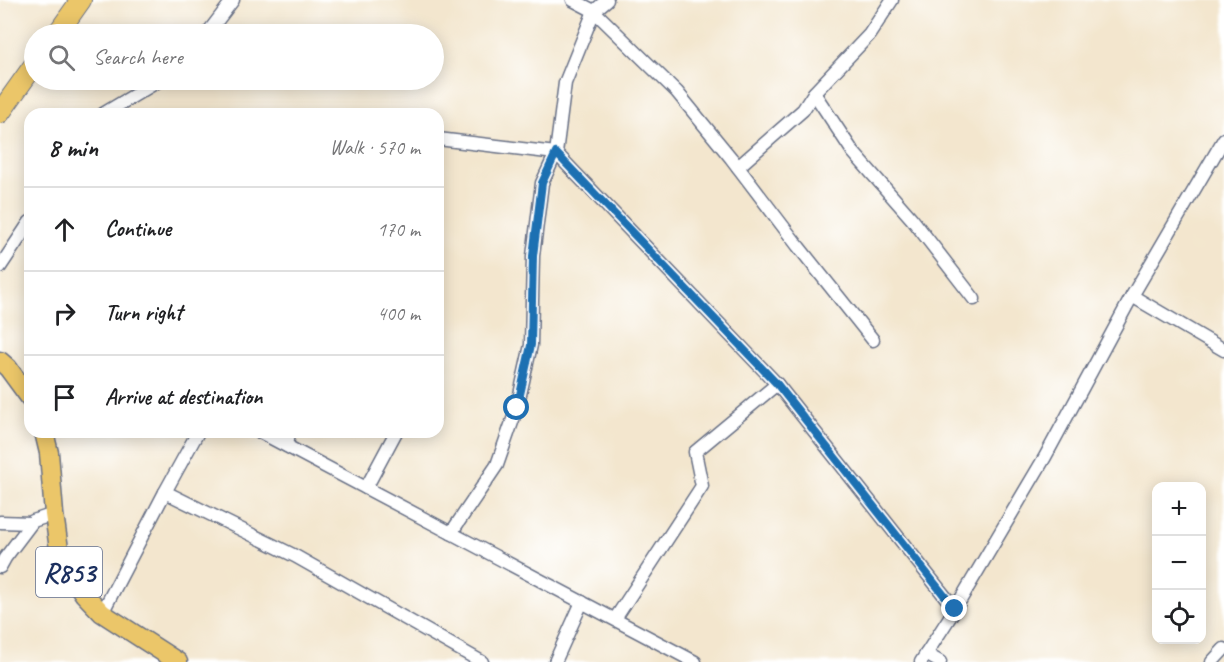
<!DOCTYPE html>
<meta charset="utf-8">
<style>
body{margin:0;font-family:Caveat,sans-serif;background:#f2f2f2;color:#202124}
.controls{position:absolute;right:18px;bottom:18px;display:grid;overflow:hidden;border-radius:12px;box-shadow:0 3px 15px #0003}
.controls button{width:54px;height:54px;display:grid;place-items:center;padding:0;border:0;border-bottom:2px solid #e0e0e0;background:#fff;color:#202124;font:30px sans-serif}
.stop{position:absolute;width:18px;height:18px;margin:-14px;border:4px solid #1f6fb2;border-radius:50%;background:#fff}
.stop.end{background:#1f6fb2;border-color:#fff;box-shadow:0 2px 6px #0008}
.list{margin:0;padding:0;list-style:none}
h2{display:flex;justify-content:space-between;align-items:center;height:78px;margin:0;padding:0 24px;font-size:26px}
h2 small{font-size:20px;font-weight:400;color:#757577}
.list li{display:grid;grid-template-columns:39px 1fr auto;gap:18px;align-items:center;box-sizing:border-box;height:84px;padding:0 24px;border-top:2px solid #e0e0e0}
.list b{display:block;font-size:22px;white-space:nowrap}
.list em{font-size:20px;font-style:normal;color:#757577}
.icon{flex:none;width:33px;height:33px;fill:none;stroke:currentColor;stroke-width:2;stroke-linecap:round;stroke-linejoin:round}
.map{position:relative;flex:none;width:1224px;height:662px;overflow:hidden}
.search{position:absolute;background:#fff;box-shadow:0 3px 15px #0003;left:24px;top:24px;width:420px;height:66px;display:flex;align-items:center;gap:15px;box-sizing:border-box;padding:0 21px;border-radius:33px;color:#757577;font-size:22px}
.panel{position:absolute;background:#fff;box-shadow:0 3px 15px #0003;left:24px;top:108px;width:420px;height:330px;border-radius:18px}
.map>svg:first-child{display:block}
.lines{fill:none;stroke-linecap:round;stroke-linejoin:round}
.minor-casing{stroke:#676f85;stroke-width:15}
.primary-casing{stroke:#676f85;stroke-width:21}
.trunk-casing{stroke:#676f85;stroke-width:22}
.minor{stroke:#fff;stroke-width:12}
.primary{stroke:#ebc669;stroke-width:18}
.trunk{stroke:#ebc669;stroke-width:20}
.route{stroke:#1f6fb2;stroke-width:8}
.labels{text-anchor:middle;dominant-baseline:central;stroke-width:4.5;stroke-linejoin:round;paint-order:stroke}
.shield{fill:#fff;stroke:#5f6d8e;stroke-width:1.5}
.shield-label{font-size:28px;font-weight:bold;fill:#1b2f5e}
</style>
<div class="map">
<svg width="1224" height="662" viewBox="0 0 1224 662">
<rect width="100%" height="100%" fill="#fff"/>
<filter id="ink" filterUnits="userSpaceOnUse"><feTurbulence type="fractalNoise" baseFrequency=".0167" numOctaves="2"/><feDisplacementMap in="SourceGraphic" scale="12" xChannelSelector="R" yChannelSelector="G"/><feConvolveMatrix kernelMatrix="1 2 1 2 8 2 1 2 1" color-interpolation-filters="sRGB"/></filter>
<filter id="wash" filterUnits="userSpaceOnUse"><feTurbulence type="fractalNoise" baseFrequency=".008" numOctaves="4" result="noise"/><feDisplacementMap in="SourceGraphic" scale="24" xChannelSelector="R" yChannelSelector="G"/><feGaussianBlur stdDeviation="1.35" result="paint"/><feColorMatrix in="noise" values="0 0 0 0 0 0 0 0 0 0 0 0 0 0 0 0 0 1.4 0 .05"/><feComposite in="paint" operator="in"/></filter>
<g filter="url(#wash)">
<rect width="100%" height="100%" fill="#f3e6ce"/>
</g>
<g filter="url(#ink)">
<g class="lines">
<defs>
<g id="minor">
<polyline points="573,0 594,11 607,0"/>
<polyline points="207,34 233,0"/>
<polyline points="814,93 853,152 912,219 974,299"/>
<polyline points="103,114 160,80"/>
<polyline points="438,139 556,153 777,384 955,609"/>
<polyline points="738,167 803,110 814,93 869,35 892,0"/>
<polyline points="0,267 30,222"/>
<polyline points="1132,296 1224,350"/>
<polyline points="260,432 695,662"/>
<polyline points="287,446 289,432"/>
<polyline points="366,488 396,432"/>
<polyline points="165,492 295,556 482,662"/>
<polyline points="0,522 31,523"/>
<polyline points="451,533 497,465 517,408 531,345 533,256 542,183 556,153 565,83 594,11 677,92 731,158 798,246 873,340"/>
<polyline points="0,567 5,558 33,521 54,514"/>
<polyline points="102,613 165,492 198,432"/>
<polyline points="615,619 702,486 695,452 777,384"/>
<polyline points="926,654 940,662"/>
<polyline points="555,662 582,602"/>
<polyline points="921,662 955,609 1045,457 1132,296 1224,139"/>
<polyline points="1212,662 1224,649"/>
</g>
<g id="primary">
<polyline points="0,361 8,368 30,398"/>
<polyline points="44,432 49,453 54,514 59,549 67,569 84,594 102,613 178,662"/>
</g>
<g id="trunk">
<polyline points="57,34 81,0"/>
<polyline points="0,113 34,65"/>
</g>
</defs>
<!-- minor casing -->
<use href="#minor" class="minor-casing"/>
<!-- primary casing -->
<use href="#primary" class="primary-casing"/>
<!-- trunk casing -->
<use href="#trunk" class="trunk-casing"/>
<!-- minor -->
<use href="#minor" class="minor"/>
<!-- primary -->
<use href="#primary" class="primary"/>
<!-- trunk -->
<use href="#trunk" class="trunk"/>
</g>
</g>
<g class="lines" filter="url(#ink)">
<!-- route -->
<polyline class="route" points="517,408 531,345 533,256 542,183 556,153 777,384 955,609"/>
</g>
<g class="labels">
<!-- shield labels -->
<rect class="shield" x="36" y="547" width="66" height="50" rx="4.5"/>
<g class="shield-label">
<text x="69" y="572">R853</text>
</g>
</g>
</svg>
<div class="controls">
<button>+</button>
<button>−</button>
<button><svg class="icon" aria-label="locate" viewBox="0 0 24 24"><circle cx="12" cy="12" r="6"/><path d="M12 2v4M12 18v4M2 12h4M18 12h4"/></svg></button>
</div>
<div class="stop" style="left:517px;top:408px"></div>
<div class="stop end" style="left:955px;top:609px"></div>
<div class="search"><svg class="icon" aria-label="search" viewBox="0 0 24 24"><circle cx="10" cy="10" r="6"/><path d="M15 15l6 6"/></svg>Search here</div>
<section class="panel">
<h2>8 min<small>Walk · 570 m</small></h2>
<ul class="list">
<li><svg class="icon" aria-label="ahead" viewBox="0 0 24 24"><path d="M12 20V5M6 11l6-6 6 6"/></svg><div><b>Continue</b></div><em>170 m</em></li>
<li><svg class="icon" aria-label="right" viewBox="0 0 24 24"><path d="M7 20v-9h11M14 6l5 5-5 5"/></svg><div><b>Turn right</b></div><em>400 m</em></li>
<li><svg class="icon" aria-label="arrive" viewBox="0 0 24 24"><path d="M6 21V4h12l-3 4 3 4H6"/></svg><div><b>Arrive at destination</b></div></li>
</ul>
</section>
</div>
